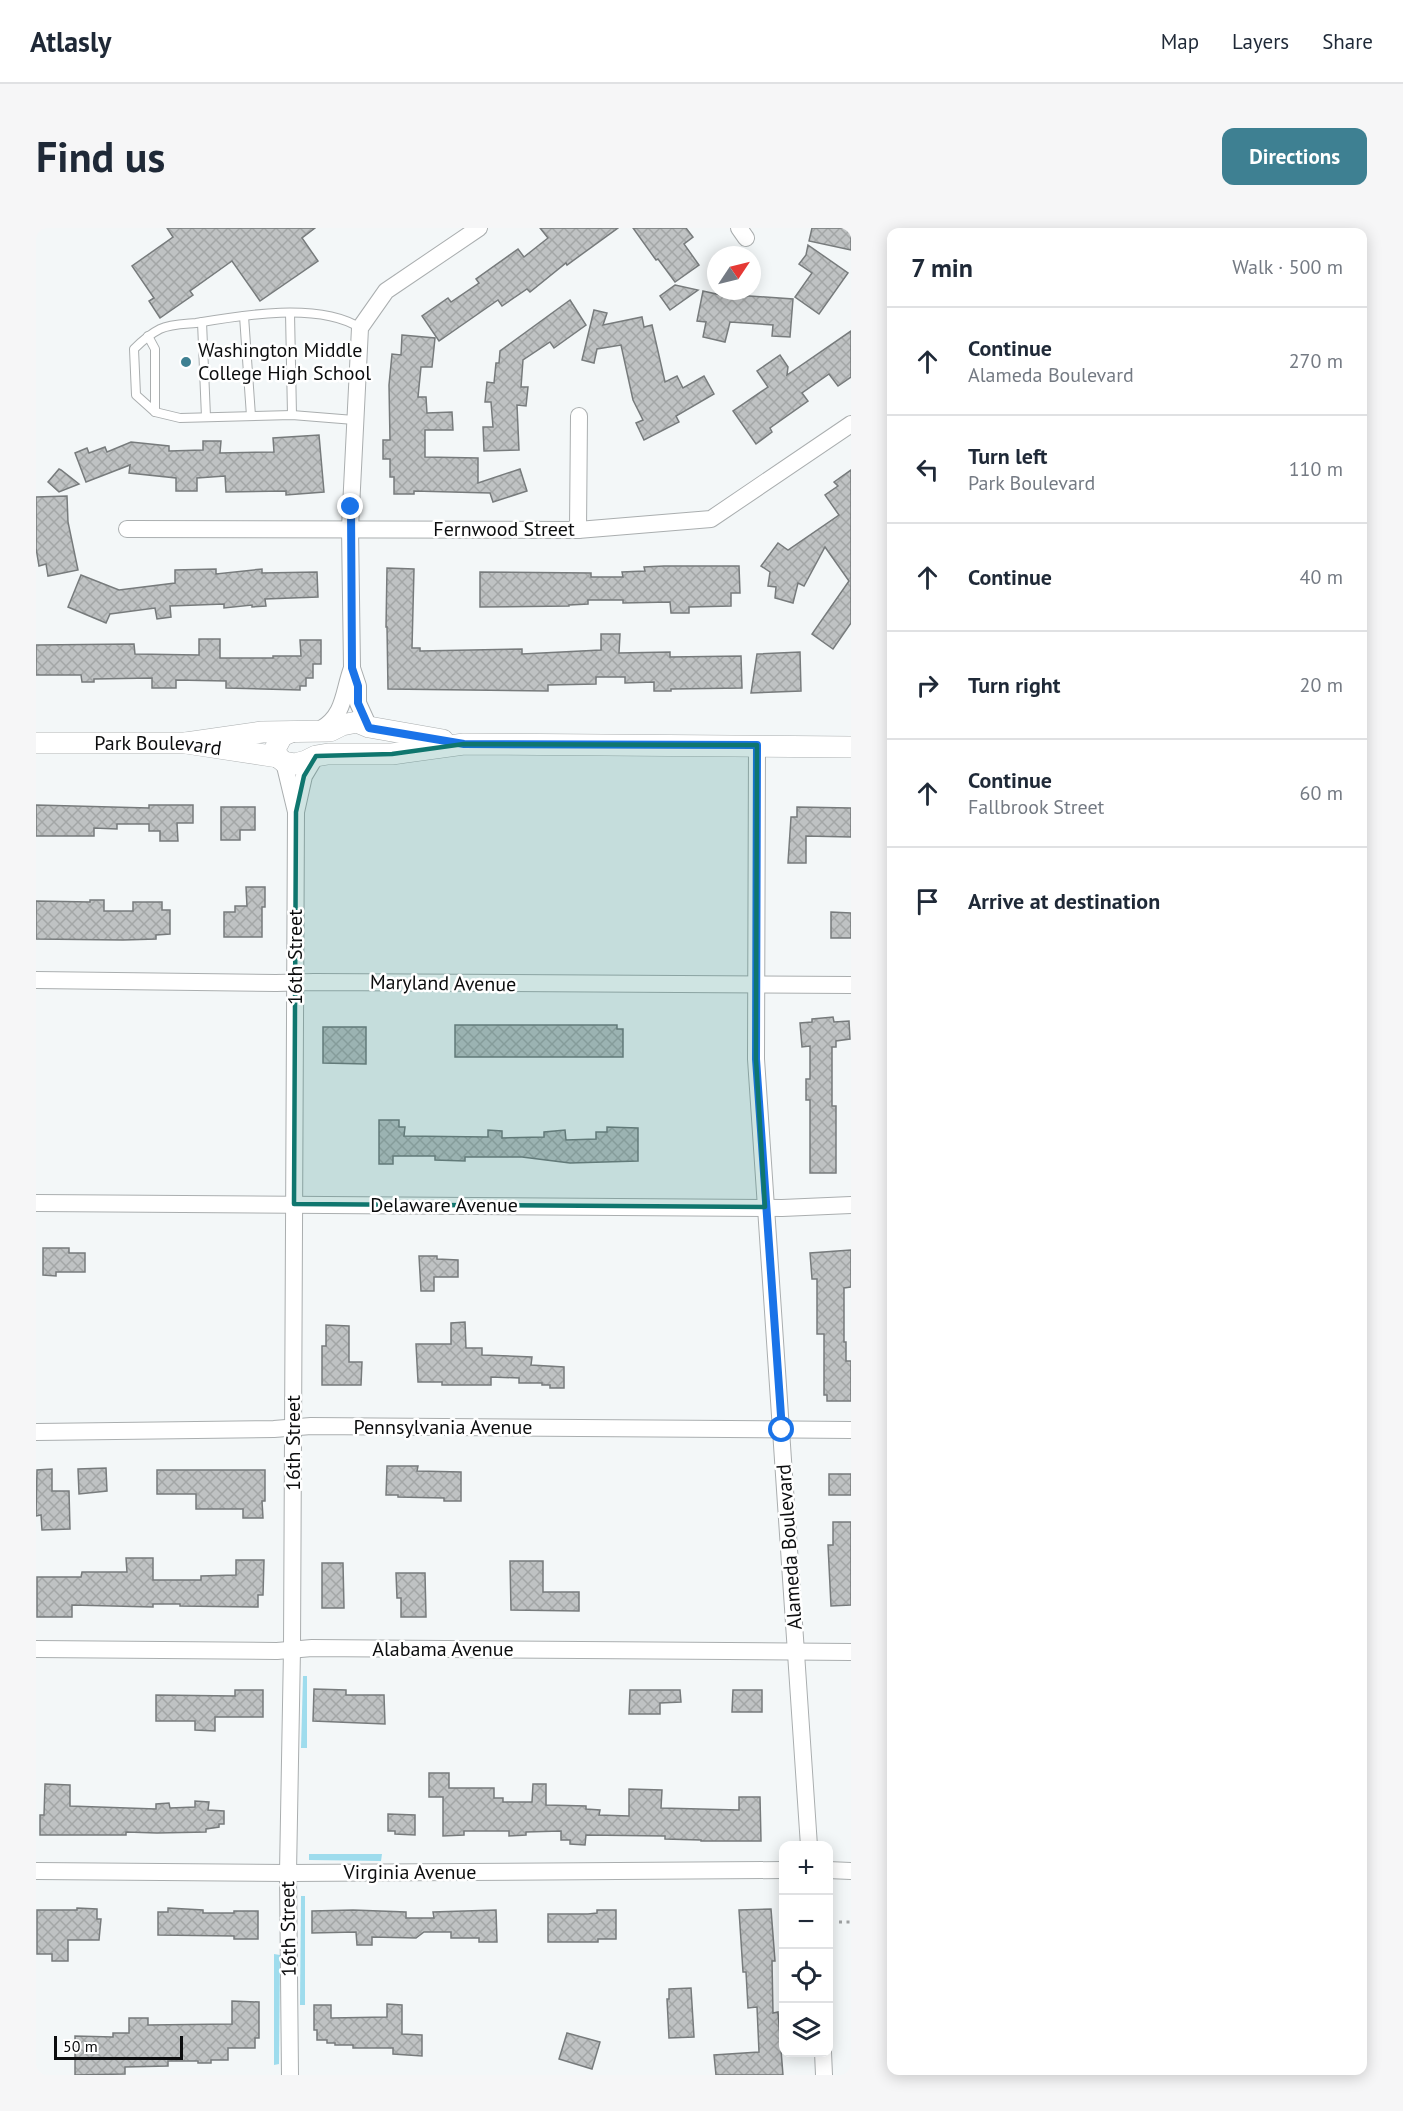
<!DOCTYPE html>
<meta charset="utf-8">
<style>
body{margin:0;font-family:"PT Sans",sans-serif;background:#f6f6f7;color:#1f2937}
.controls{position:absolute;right:18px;bottom:18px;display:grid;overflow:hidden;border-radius:12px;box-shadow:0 3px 15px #0003}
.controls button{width:54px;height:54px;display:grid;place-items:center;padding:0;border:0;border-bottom:2px solid #e0e1e3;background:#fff;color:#1f2937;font:30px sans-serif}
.compass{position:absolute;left:671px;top:18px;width:54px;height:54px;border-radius:50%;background:#fff;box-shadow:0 3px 15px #0003;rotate:55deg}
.scale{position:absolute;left:18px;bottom:15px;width:129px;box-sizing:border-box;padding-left:6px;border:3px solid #0c0d0e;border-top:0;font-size:16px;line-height:21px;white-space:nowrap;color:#0c0d0e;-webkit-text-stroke:4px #fff;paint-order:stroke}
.stop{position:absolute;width:18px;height:18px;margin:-14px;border:4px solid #1a73e8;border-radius:50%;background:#fff}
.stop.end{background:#1a73e8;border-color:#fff;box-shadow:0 2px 6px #0008}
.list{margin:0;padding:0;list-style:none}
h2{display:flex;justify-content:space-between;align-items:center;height:78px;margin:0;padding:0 24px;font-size:26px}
h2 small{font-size:20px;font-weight:400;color:#747a83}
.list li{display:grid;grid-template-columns:39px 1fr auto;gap:18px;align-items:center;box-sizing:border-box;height:108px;padding:0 24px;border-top:2px solid #e0e1e3}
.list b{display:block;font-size:22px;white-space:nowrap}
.list p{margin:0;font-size:20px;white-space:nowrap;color:#747a83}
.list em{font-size:20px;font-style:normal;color:#747a83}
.icon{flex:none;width:33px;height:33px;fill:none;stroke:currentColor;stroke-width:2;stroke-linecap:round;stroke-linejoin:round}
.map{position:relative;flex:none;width:815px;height:1847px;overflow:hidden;border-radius:12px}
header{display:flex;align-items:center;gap:36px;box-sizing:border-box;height:84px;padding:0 30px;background:#fff;border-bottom:2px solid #e0e1e3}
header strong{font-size:28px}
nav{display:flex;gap:33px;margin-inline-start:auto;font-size:21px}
.intro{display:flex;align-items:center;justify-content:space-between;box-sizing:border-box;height:144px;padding:0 36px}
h1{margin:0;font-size:42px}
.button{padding:15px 27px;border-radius:12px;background:#3e8092;color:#fff;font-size:21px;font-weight:700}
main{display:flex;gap:36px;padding:0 36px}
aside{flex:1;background:#fff;border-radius:12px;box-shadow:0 3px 15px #0003}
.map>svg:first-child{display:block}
.grass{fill:#9edced}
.building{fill:url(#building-cross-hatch);stroke:#777b7c;stroke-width:1.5}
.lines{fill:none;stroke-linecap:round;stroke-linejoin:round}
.service-casing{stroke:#aaaeaf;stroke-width:10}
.minor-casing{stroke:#aaaeaf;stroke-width:18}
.tertiary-casing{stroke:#aaaeaf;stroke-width:22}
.path{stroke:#9ea1a2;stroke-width:3;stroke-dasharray:3 4.5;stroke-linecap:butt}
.service{stroke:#fff;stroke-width:8}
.minor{stroke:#fff;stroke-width:16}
.tertiary{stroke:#fff;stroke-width:21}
.route{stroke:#1a73e8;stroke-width:8}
.marked{fill:#0f766e;fill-opacity:0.2;stroke:#0f766e;stroke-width:4.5;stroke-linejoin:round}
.poi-dot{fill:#3e8092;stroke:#fff;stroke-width:2}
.labels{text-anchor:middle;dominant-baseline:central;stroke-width:5;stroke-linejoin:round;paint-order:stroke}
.poi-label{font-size:20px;fill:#0c0d0e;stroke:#fff;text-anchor:start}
.street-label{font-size:20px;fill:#0c0d0e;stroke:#fff}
</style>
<header>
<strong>Atlasly</strong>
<nav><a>Map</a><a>Layers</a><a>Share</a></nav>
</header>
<div class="intro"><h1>Find us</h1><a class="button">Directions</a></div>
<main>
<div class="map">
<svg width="815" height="1847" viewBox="0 0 815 1847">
<defs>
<pattern id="building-cross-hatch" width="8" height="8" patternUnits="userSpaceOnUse" patternTransform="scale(1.5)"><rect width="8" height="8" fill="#bfc2c3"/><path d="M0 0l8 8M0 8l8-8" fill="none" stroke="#a3a6a6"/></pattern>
</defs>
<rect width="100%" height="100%" fill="#f3f7f8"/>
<!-- grass -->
<g class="grass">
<polygon points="267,1448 271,1448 271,1520 265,1520"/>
<polygon points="273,1626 346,1626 345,1633 273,1632"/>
<polygon points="265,1668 269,1668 269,1777 264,1777"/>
<polygon points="238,1726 244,1727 243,1836 238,1837"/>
</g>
<!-- building -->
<g class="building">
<polygon points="131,0 279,0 266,10 282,33 224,73 196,33 154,63 157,67 124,90 113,73 118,70 96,38 137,9"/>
<polygon points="504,0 582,0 531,37 530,35 494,64 491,61 466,78 462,72 403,113 386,88 412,70 415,74 443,55 440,51 482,21 488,29 512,10"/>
<polygon points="597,0 650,0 657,9 648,16 663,37 639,54 622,31 620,32"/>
<polygon points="776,0 815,0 815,22 773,13"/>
<polygon points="772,17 812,45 783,86 759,69 776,45 763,36 770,27"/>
<polygon points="639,57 662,62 634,82 624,68"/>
<polygon points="667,63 685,67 686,63 700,63 699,67 757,71 754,109 736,108 737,97 694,94 689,114 667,109 670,94 661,93"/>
<polygon points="534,72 550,97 518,120 514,114 487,132 485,159 492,159 490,178 481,177 483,222 448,223 447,199 457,199 455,174 449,174 451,154 458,155 460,135 463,135 464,123"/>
<polygon points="558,82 571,85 567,97 606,89 608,99 616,97 629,154 641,148 647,160 668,148 678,166 640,188 643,194 608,212 600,195 607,192 597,172 585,117 561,121 558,135 546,132"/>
<polygon points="815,103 815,149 802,158 793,146 766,165 772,173 734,200 736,204 720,216 697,183 732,159 721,143 744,127 752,139 751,147"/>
<polygon points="366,107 399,110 396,139 385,139 382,169 390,169 391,185 416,184 417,202 389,202 389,229 442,230 442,255 484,241 491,263 457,274 454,265 378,263 378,266 358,266 358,249 354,249 354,231 347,231 347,212 354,212 353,157 356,126 365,127"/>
<polygon points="283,207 288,264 250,267 250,263 190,264 189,248 161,250 161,263 140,263 140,250 93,245 94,237 50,254 39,225 51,220 53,225 69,219 71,224 95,214 133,218 133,223 167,222 167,213 185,213 184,225 238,224 237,210"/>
<polygon points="23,241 25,242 43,256 23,264 12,254"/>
<polygon points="815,242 815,395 797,421 776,406 813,353 789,319 768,358 762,355 757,375 739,370 740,359 732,358 734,344 725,338 742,315 752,322 803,287 789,267 802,258 798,254"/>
<polygon points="31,268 32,294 42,342 12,348 10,336 3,338 0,320 0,269"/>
<polygon points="628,338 703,338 704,365 695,365 695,378 653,379 653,385 635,385 634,374 587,375 587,372 552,372 552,376 533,377 533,378 444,379 444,344 555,345 555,349 587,349 586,344 609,343 608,339"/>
<polygon points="351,340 378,341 376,420 384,420 384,423 486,421 486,426 565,422 565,406 584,406 583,425 634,424 634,429 705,428 706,460 635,461 635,463 618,463 618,454 589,455 589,449 560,449 560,456 512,457 512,463 352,461 351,399 350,399"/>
<polygon points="180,341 180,346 226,341 226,345 281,344 282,369 229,371 230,378 216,379 216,377 188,380 188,376 134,378 135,389 121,391 119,380 74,386 70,395 32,379 45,347 83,362 139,355 139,342"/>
<polygon points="163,411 184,411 184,430 237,430 237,428 265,428 264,412 285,412 285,436 277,436 277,450 270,450 270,458 264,458 264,462 190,460 190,453 140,452 140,460 116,460 116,450 58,451 58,454 46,454 45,447 0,447 0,417 98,416 99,426 163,427"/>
<polygon points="764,424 765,463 715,465 721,426"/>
<polygon points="0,577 113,580 113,577 157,577 157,595 141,595 142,613 124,613 124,603 113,603 113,596 81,596 81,601 58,600 58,608 0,608"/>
<polygon points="185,579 219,579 219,602 204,602 204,612 185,612"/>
<polygon points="761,579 815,580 815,609 770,608 770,635 752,635 755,589 761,589"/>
<polygon points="210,659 229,659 229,679 226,679 226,709 188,709 188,684 199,684 199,678 211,678"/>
<polygon points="54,672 68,672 68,683 97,683 97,674 126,674 126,682 134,682 134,706 120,707 120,711 87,712 0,711 0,673 54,674"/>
<polygon points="795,684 815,685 815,710 795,710"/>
<polygon points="797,789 798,794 813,793 814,811 800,813 800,819 796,819 796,878 800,878 800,945 774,945 774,872 770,872 770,851 774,851 774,818 766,819 764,795 776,794 776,791"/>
<polygon points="419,797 581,797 581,801 587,801 587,829 419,829"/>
<polygon points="287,799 330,799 330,836 287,835"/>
<polygon points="343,892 363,892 363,899 369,899 368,908 452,909 452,902 466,903 466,910 508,909 508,904 529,902 530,912 560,911 560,904 571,904 571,899 602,900 602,933 534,935 486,929 429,929 429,933 399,932 399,928 357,928 357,936 343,936"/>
<polygon points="7,1020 33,1020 33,1025 49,1025 49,1044 20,1044 20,1048 7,1047"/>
<polygon points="815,1022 815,1059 808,1060 808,1114 810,1114 810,1133 815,1133 815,1173 791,1173 791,1167 788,1167 788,1106 781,1106 781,1051 776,1051 774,1025"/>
<polygon points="383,1028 401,1028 401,1031 422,1032 422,1049 398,1049 398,1063 385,1063"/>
<polygon points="429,1094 430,1120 446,1120 446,1127 496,1129 495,1137 528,1139 528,1160 514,1160 514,1157 506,1157 506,1155 483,1155 483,1150 455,1149 455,1157 406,1157 406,1154 382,1154 380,1116 415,1116 415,1095"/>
<polygon points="290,1097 313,1098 313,1134 326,1134 325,1157 286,1157 286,1118 290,1118"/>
<polygon points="351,1238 382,1238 381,1243 425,1244 425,1273 408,1273 408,1270 362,1269 362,1267 350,1267"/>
<polygon points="70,1240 71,1263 43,1266 42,1241"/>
<polygon points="16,1241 16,1263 33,1263 34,1301 6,1302 5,1287 0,1288 1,1242"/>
<polygon points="121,1242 229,1242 229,1273 226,1273 227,1290 207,1290 207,1281 160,1281 160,1266 121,1266"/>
<rect x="793" y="1246" width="22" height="21"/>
<polygon points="797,1294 815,1294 815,1377 795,1378 792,1317 797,1317"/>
<polygon points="90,1330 117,1330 117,1352 165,1352 165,1348 200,1347 200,1332 228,1332 227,1367 222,1367 222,1379 144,1378 144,1376 117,1376 117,1379 36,1377 36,1389 1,1389 1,1349 45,1349 46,1344 91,1344"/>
<polygon points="474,1333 507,1333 507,1364 543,1364 543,1383 475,1382"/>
<polygon points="286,1335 307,1335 308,1380 286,1380"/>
<polygon points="360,1345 389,1345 390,1389 365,1389 365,1370 361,1370"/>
<polygon points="278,1461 310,1462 310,1467 348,1467 349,1496 277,1493"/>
<polygon points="199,1462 227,1462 227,1489 179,1489 179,1503 159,1502 159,1493 120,1493 120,1467 199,1468"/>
<polygon points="594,1462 644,1462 645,1474 624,1475 624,1486 593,1486"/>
<polygon points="697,1462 726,1462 726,1484 696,1484"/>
<polygon points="393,1545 413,1545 413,1560 458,1560 458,1570 467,1570 467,1574 496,1574 497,1556 510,1556 510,1577 550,1578 550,1581 564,1582 563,1587 593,1588 593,1561 626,1562 625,1580 703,1582 703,1569 724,1569 725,1613 665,1613 665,1612 629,1611 629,1608 550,1607 549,1617 534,1616 534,1612 525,1612 525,1603 490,1604 490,1607 473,1608 473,1603 428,1603 428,1607 407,1608 407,1569 393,1569"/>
<polygon points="9,1556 34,1557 34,1578 120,1581 120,1576 133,1575 134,1580 159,1579 159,1573 173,1574 172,1582 188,1583 188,1596 183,1596 183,1599 170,1601 170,1604 121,1605 90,1604 90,1607 4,1607 4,1587 8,1587"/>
<polygon points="352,1586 379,1587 379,1607 359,1606 359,1603 352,1603"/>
<polygon points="41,1680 61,1681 61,1691 65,1691 63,1712 32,1712 32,1733 16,1733 16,1726 1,1726 1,1682 41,1682"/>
<polygon points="132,1680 167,1682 167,1685 198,1685 198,1683 222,1683 222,1711 198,1711 198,1708 122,1707 122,1684 132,1684"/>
<polygon points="735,1681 739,1733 736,1733 737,1785 742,1784 747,1847 680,1847 678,1827 723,1824 721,1779 712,1780 710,1744 707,1744 703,1682"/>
<polygon points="317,1682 370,1684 370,1690 398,1690 397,1684 460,1682 461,1714 443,1714 443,1710 415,1710 415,1704 388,1704 380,1710 336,1709 336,1717 321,1717 320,1704 276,1705 276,1683"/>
<polygon points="561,1682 580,1682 580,1711 562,1711 562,1714 512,1714 512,1686 552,1686 561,1685"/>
<polygon points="655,1760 658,1809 633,1810 631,1771 633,1771 633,1761"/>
<polygon points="196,1773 223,1774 223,1810 219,1810 219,1820 192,1820 192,1832 175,1832 175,1835 162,1835 162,1833 132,1833 132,1838 89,1839 89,1846 39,1847 39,1808 77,1809 77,1805 93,1805 93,1790 112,1790 112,1797 196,1796"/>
<polygon points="351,1776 366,1777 366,1806 386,1807 386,1828 357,1826 357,1820 317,1820 317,1817 299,1817 299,1815 291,1815 291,1812 281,1812 281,1802 278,1802 278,1777 295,1777 295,1790 351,1789"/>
<polygon points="531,1805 564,1814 556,1841 523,1831"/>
</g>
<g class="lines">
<defs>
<g id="service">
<polyline points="254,85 256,187"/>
<polyline points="208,88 215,188"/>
<polyline points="166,94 170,189"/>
<polyline points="112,108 119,121 119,184"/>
<path d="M318 192 256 187 144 190 119 184 100 167 98 121C106 113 114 106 124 101 134 96 149 96 160 95 206 87 284 74 324 100"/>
</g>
<g id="minor">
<polyline points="703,0 710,10"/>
<polyline points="91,301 542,302 675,291 815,196"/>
<polyline points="542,302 543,188"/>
<polyline points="333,499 322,475 322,458 316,440 314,300 324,100 350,63 443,0"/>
<path d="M285 501C309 487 307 464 316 440"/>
<polyline points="721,517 720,831 773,1618"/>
<polyline points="248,534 260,584"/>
<polyline points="0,752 240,755 278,754 815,757"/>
<polyline points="0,975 746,980 815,977"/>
<polyline points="0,1204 238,1201 275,1198 815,1202"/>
<polyline points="0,1421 241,1423 276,1420 815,1424"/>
<polyline points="792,1642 815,1643"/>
<polyline points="0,1643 252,1645 748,1642"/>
<polyline points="787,1824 788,1847"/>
<polyline points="254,1847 252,1645 256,1421 260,584 268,548 280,528"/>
</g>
<g id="tertiary">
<polyline points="255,504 246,508 239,521 242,529 248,534 259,536 270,533 280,528 292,526 356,526 428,516 815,519"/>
<path id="s1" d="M0 515H150L242 529"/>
<polyline points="150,515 226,504 294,503 306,497 321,494 333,499 407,512"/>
</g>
</defs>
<!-- service casing -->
<use href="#service" class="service-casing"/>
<!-- minor casing -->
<use href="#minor" class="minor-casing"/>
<!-- tertiary casing -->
<use href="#tertiary" class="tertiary-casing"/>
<!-- path -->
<polyline class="path" points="803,1694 815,1694"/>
<!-- service -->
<use href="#service" class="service"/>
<!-- minor -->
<use href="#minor" class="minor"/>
<!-- tertiary -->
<use href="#tertiary" class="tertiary"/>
</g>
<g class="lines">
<!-- route -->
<polyline class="route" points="315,279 316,440 322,458 322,475 333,500 428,516 721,517 720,831 746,1202"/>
</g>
<!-- marked area -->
<path class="marked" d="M428 516 721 517 720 831 729 979 258 976 260 584 268 548 280 528 356 526Z"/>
<!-- markers -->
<circle class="poi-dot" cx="150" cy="134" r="6"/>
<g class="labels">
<!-- poi labels -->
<g class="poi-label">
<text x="162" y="122">Washington Middle<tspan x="162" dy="23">College High School</tspan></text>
</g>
<!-- street labels -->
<g class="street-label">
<text x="468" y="301">Fernwood Street</text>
<text stroke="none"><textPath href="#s1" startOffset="122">Park Boulevard</textPath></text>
<text transform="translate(259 729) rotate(-90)">16th Street</text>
<text transform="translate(407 755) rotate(1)">Maryland Avenue</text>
<text x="408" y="977">Delaware Avenue</text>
<text x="407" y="1199">Pennsylvania Avenue</text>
<text transform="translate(257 1215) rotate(-90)">16th Street</text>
<text transform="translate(753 1319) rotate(-94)">Alameda Boulevard</text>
<text x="407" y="1421">Alabama Avenue</text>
<text x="374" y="1644">Virginia Avenue</text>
<text transform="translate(252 1701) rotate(-91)">16th Street</text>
</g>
</g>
</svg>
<div class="controls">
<button>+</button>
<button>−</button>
<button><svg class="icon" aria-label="locate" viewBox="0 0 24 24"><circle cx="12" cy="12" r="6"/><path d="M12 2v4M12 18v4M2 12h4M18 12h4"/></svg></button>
<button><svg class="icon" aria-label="layers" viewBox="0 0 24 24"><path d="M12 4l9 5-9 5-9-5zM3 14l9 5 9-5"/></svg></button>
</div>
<svg class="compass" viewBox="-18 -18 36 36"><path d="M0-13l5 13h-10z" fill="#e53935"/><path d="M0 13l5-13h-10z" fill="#747a83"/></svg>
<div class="scale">50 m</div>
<div class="stop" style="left:746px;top:1202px"></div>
<div class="stop end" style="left:315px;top:279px"></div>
</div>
<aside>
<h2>7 min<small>Walk · 500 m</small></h2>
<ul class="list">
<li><svg class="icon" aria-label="ahead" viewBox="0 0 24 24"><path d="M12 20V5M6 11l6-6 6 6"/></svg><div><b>Continue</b><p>Alameda Boulevard</p></div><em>270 m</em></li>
<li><svg class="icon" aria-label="left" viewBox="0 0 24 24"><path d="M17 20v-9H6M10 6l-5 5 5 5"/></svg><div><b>Turn left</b><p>Park Boulevard</p></div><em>110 m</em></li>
<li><svg class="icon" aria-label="ahead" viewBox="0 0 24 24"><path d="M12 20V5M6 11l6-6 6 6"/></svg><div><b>Continue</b></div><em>40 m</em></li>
<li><svg class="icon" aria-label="right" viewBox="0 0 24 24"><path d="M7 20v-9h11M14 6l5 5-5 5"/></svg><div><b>Turn right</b></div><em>20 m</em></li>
<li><svg class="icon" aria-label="ahead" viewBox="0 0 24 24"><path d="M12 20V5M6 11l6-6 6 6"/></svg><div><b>Continue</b><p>Fallbrook Street</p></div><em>60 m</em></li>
<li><svg class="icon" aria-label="arrive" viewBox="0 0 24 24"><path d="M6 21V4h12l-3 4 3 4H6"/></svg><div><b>Arrive at destination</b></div></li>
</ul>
</aside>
</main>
